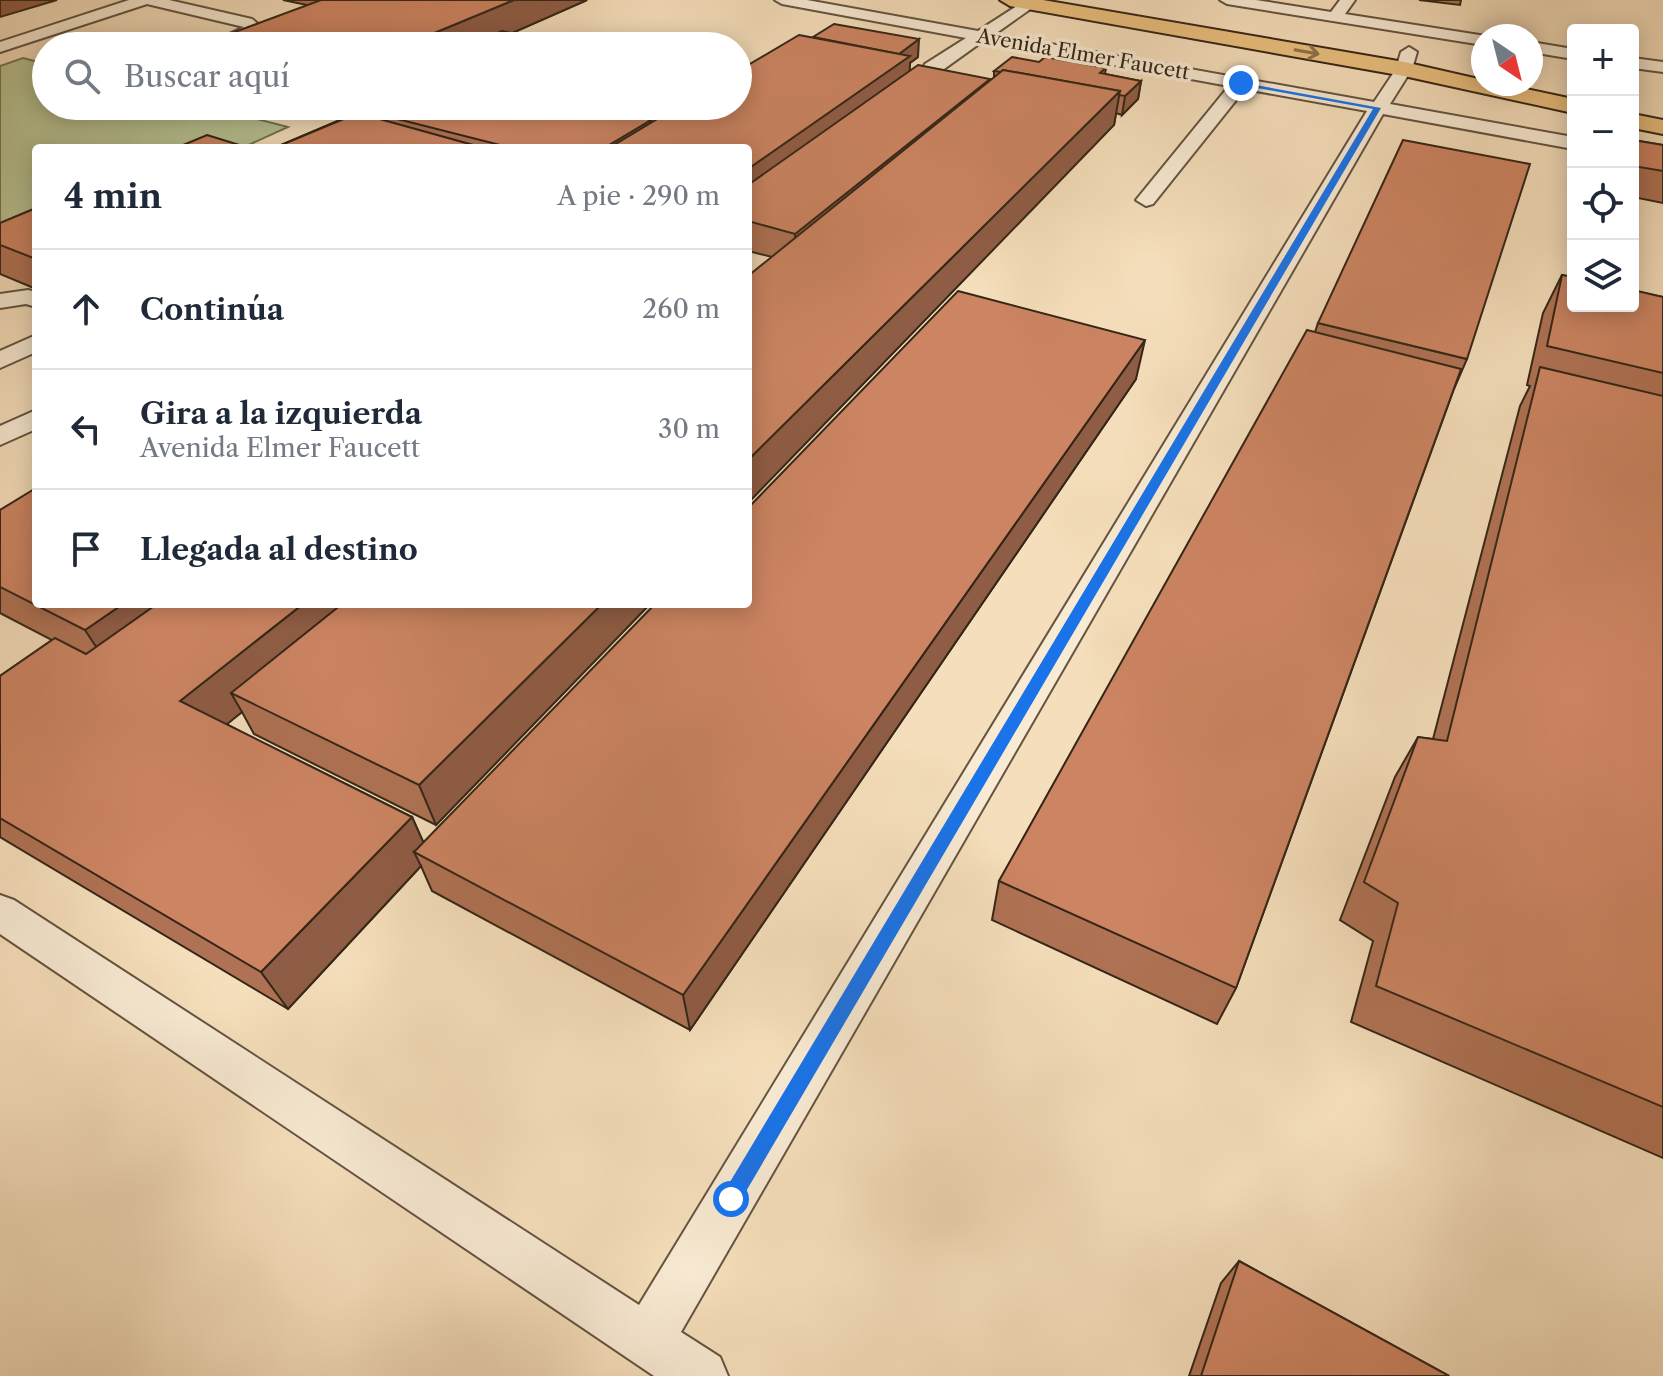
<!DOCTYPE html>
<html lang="es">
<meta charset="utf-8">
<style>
body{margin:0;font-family:"Libre Caslon Text",serif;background:#f6f6f7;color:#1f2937}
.controls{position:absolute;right:24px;top:24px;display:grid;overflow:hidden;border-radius:8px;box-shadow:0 4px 20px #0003}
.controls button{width:72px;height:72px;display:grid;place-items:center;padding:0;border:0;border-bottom:2px solid #e0e1e3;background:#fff;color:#1f2937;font:40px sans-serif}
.compass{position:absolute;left:1471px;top:24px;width:72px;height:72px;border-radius:50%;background:#fff;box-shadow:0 4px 20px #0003;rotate:145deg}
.stop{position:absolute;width:24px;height:24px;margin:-18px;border:6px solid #1a73e8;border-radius:50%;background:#fff}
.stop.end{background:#1a73e8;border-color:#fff;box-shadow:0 2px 8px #0008}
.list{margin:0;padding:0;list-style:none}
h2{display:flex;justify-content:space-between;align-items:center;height:104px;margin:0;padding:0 32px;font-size:34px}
h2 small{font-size:26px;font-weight:400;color:#747a83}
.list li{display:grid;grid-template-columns:52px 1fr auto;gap:24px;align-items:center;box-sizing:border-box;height:120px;padding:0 32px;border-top:2px solid #e0e1e3}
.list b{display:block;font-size:30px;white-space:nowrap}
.list p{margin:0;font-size:26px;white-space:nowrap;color:#747a83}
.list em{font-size:26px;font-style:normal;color:#747a83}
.icon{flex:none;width:44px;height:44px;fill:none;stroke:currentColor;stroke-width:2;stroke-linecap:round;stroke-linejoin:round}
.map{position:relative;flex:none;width:1663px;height:1376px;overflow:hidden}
.search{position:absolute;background:#fff;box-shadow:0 4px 20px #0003;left:32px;top:32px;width:720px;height:88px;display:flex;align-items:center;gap:20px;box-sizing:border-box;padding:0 28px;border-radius:44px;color:#747a83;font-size:30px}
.panel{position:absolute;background:#fff;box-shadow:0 4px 20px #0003;left:32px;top:144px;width:720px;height:464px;border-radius:8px}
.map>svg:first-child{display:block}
.green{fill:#b8c292;stroke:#767454;stroke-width:2}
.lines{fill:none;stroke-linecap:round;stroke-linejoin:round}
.service-casing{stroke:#645440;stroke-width:4}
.trunk-casing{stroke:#342617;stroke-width:4}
.service{fill:#f8ead3;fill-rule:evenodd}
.trunk{fill:#eabf7e;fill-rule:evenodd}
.wall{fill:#af7254;stroke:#342617;stroke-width:2}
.shaded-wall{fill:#8f5c45;stroke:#342617;stroke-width:2}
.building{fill:#cc8462;stroke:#342617;stroke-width:2}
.oneway{stroke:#8f724a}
.route{fill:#1a73e8}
.labels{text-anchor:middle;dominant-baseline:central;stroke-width:7;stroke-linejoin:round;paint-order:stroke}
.far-street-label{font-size:20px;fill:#342617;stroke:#f8ead3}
</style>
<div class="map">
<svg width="1663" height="1376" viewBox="0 0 1663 1376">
<rect width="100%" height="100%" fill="#f5debb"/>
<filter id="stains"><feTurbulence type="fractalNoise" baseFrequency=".0025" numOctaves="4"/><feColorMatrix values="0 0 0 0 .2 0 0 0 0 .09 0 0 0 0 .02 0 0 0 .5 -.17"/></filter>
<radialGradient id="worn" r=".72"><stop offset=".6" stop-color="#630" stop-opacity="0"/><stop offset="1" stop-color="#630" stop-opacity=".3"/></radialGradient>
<!-- green -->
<polygon class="green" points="23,58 46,64 46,106 207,106 288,127 242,148 36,148 36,241 0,232 0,66"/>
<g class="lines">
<defs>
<g id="service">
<polygon points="129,0 169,0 252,19 263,28 226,46 204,46 244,27 147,4 0,52 0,42"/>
<path d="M775 0H807L978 31 1026 0H1043L995 34 1374 102 1396 69 1401 52 1409 47 1417 52 1412 69 1390 104 1573 137V149L1383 114 681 1332 720 1357 728 1376H654L0 934V895L14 900 639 1305 1367 111 1245 89 1153 204 1146 206 1136 200 1229 86 983 41 937 74 940 77 970 84 973 88 970 92C953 95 930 88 920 74L925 64 966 38 782 4Z"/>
<polygon points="1220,0 1256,0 1331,12 1340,0 1355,0 1345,14 1486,36 1483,36 1483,45 1227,4"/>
<polygon points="1531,42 1573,49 1573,59 1531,52"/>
<polygon points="1633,58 1663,62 1663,72 1633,68"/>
<polygon points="28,290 36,292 36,307 26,304 0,308 0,294"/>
<polygon points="36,335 36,352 0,368 0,351"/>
<polygon points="36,410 36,429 0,445 0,426"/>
</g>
<g id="trunk">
<polygon points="1000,0 1043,0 1404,62 1483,80 1483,84 1503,84 1573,99 1573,113 1404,76 1010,6"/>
<polygon points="1633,114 1663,120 1663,134 1633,128"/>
</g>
</defs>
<!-- service casing -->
<use href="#service" class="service-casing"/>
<!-- trunk casing -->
<use href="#trunk" class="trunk-casing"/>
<!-- service -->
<use href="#service" class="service"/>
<!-- trunk -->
<use href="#trunk" class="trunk"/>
</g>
<!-- wall -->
<g class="wall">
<polygon points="283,0 587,0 512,33 307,5"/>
<polygon points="1419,0 1461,0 1460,5"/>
<polygon points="918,57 910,63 909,71 990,81 994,78 994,71 1039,62 1106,68 1105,74 1141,81 1138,99 1122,115 1116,113 1114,125 772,257 748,251 748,148 274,148 342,119 339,110 334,112 309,106 738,106"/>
<polygon points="1633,140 1663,145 1663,203 1633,197"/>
<polygon points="36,208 36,289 0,274 0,223"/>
<polygon points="1562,275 1663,297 1663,1158 1351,1022 1373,941 1340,920 1395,777 1418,737 1433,739 1520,406 1530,386 1527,385 1543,313"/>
<polygon points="1318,323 1467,359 1454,389 1236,988 1217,1024 992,920 999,881 1315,332"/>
<polygon points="1136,379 690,1030 432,891 421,866 288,1009 0,837 0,676 52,640 0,613 0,510 650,604 436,825 254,734 242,712 226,724 412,817 423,842"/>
<polygon points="1239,1261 1449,1376 1189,1376 1221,1283"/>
</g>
<!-- shaded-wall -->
<g class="shaded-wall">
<polygon points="0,0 57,0 0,17"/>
<polygon points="514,0 587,0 483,46 403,46"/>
<polygon points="919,39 918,57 910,63 909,88 748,205 748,169"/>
<polygon points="990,79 796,263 795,234"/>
<polygon points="1141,81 1138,99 1122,115 1125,96"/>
<polygon points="1120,91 1114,125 748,503 748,460"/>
<polygon points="332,106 338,106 339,110 334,112"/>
<polygon points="651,120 654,148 604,148"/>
<polygon points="1145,340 1136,379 690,1030 683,995"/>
<polygon points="123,604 204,604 112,671 85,630"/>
<polygon points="303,604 372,604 231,693 242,712 205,742 180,701"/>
<polygon points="602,604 650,604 436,825 419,785"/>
<polygon points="412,817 430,857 414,852 421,866 288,1009 261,972"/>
</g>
<!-- building -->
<g class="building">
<polygon points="321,0 514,0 403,46 197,46"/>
<polygon points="834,24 919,39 899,54 813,37"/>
<polygon points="502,31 572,46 466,46"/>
<polygon points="799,35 910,56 748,169 748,148 609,148 679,106 738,106 738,71"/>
<polygon points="1012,57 1039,62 1045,57 1106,68 1100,73 1141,81 1125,96 1119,95 1120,91 1003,70 1001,72 994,71"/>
<polygon points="918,65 990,79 795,234 748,221 748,185"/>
<polygon points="1003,70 1120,91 748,460 748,276"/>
<polygon points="346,106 590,106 651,120 604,148 512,148"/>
<polygon points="614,106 679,106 661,116"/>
<polygon points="358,113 484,148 274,148"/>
<polygon points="207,135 249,148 176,148"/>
<polygon points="1403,140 1530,164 1467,359 1318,323"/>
<polygon points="1633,140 1663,145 1663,171 1633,166"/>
<polygon points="36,208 36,259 0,245 0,223"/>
<polygon points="1562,275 1573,277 1573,306 1633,306 1633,290 1663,297 1663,373 1547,346"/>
<polygon points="958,291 1145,340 683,995 414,852 655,604 748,604 748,508"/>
<polygon points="1307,330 1461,369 1236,988 999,881"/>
<polygon points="1540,367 1663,396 1663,1107 1376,986 1398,903 1364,882 1418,737 1447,741"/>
<polygon points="36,488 36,604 123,604 85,630 0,587 0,510"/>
<polygon points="157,604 303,604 180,701 412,817 261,972 0,818 0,676 55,638 86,654"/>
<polygon points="342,604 602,604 419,785 231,693"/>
<polygon points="1239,1261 1449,1376 1201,1376"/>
</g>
<!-- one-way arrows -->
<defs><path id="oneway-shaft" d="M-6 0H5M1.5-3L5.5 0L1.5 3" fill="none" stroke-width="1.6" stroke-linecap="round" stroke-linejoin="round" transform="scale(2)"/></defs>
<use class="oneway" href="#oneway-shaft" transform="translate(1307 52) rotate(10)"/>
<!-- route -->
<polygon class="route" points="1239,82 1381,108 738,1205 731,1208 724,1205 722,1199 724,1192 1373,109 1241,85"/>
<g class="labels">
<!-- far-street labels -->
<g class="far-street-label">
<text transform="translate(1083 54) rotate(10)">Avenida Elmer Faucett</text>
</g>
</g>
<rect width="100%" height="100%" filter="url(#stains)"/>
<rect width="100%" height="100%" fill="url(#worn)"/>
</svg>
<div class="controls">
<button>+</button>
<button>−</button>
<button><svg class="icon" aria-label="locate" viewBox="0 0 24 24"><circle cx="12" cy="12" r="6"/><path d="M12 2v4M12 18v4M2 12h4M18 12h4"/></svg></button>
<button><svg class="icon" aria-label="layers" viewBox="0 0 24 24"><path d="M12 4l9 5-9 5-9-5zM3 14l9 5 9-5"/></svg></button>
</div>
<svg class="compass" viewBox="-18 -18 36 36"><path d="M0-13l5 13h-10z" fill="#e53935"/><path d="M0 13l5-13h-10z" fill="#747a83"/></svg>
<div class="stop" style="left:731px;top:1199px"></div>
<div class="stop end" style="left:1241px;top:83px"></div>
<div class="search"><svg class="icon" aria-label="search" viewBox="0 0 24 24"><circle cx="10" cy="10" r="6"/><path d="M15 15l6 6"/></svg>Buscar aquí</div>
<section class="panel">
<h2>4 min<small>A pie · 290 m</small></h2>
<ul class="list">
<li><svg class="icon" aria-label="ahead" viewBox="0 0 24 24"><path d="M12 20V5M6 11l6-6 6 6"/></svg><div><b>Continúa</b></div><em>260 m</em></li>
<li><svg class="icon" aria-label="left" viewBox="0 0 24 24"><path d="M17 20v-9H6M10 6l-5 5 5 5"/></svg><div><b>Gira a la izquierda</b><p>Avenida Elmer Faucett</p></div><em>30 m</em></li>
<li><svg class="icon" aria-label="arrive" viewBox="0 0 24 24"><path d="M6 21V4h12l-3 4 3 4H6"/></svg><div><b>Llegada al destino</b></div></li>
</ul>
</section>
</div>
